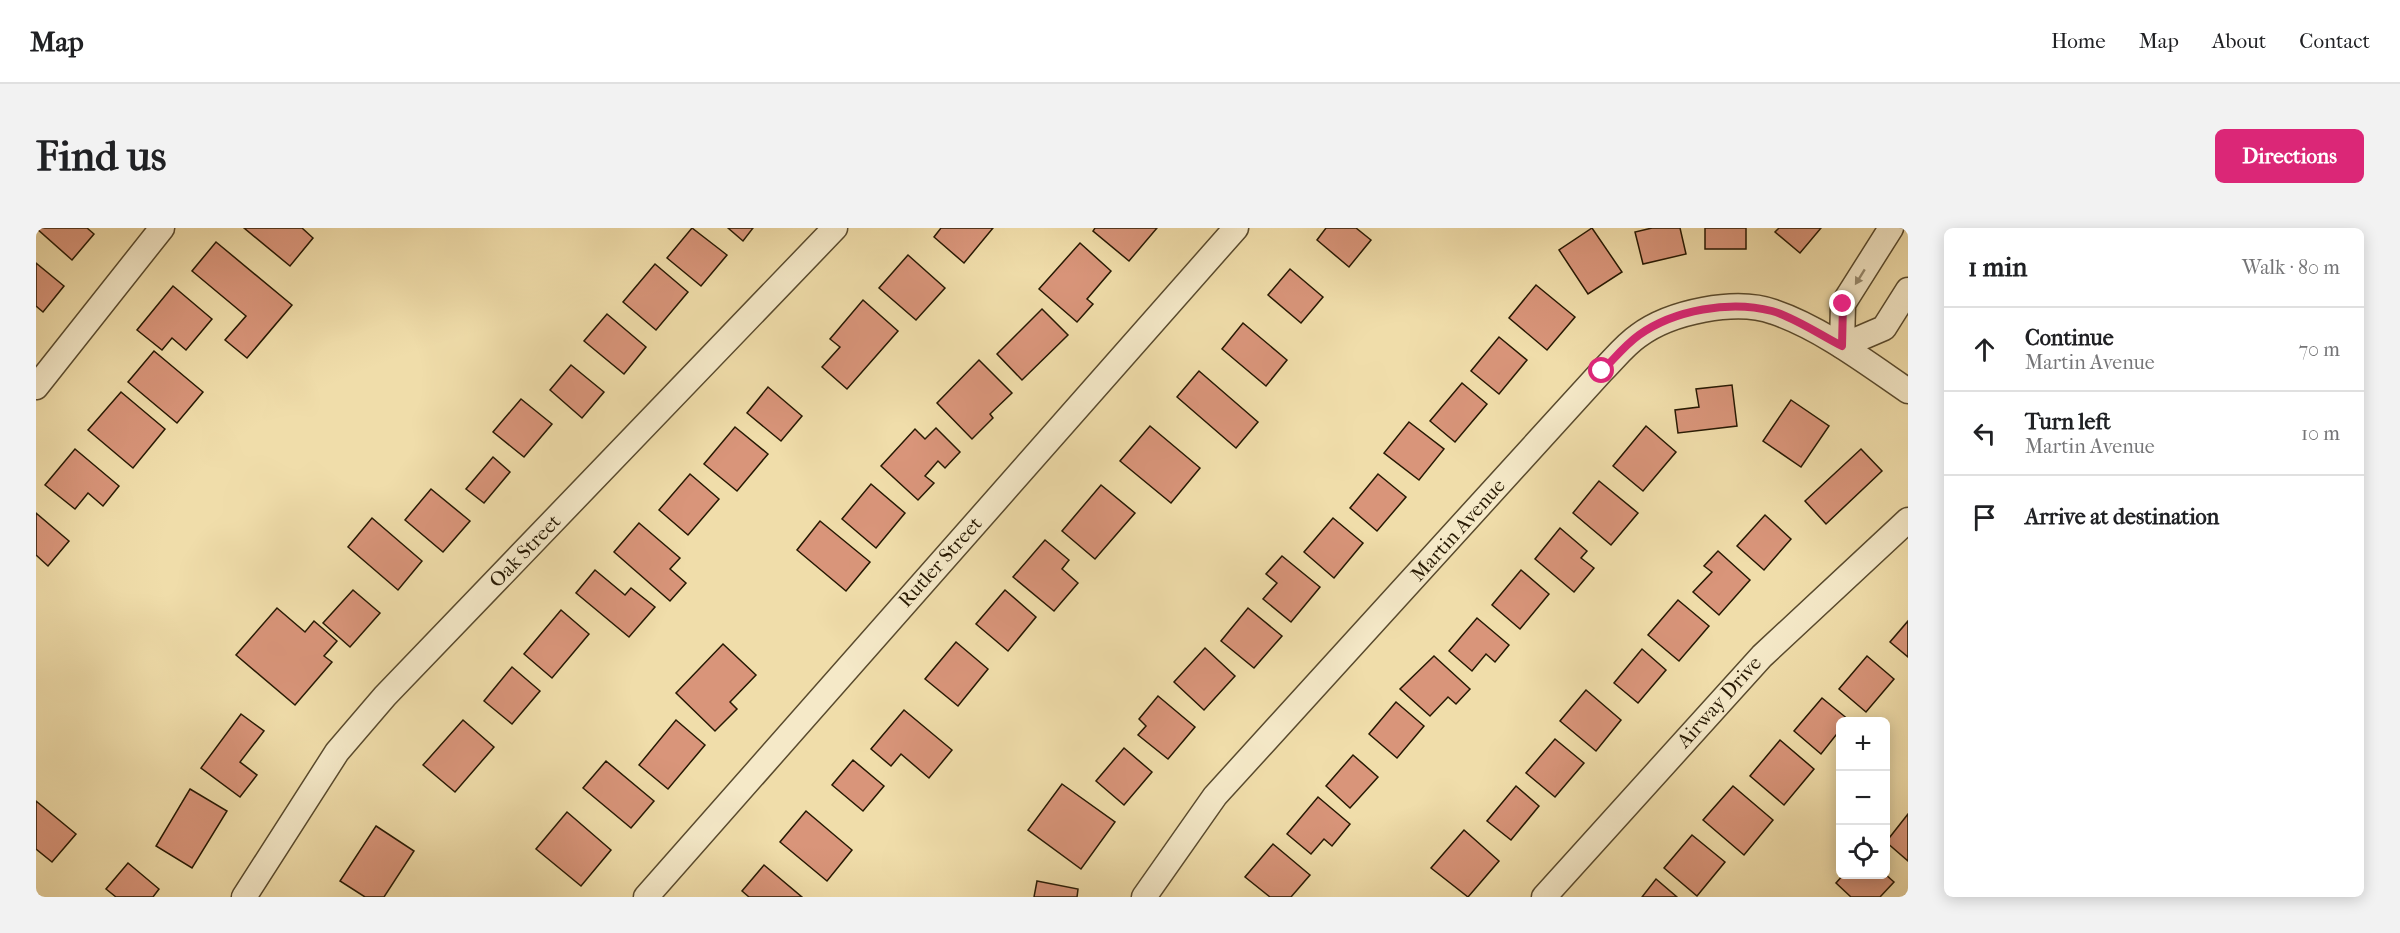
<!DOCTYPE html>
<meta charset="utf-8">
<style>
body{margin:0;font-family:"IM FELL French Canon",serif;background:#f2f2f2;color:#202124}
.controls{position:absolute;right:18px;bottom:18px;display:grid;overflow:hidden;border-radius:9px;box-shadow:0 3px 15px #0003}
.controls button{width:54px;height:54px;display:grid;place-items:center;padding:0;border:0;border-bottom:2px solid #e0e0e0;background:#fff;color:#202124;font:30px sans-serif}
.stop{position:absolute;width:18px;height:18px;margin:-14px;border:4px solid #db2777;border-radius:50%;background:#fff}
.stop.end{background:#db2777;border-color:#fff;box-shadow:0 2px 6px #0008}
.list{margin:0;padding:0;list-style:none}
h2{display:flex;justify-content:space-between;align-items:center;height:78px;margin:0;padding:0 24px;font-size:26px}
h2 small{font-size:20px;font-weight:400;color:#757577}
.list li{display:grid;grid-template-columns:39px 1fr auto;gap:18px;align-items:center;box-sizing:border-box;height:84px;padding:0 24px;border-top:2px solid #e0e0e0}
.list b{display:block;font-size:22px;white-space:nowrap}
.list p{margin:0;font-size:20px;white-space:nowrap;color:#757577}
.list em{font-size:20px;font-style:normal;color:#757577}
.icon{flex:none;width:33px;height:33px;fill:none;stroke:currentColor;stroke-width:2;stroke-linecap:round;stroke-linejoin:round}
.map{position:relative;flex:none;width:1872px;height:669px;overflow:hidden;border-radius:9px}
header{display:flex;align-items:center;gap:36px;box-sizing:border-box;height:84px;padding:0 30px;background:#fff;border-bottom:2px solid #e0e0e0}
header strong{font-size:28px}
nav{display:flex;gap:33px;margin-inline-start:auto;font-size:21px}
.intro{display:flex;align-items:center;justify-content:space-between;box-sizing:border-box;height:144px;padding:0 36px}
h1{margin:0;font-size:42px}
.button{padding:15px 27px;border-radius:9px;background:#db2777;color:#fff;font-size:21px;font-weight:700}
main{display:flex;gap:36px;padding:0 36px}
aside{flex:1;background:#fff;border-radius:9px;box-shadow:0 3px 15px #0003}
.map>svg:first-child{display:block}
.building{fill:#d9957a;stroke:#271903;stroke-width:1.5}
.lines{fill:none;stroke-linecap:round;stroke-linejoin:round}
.minor-casing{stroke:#594a2d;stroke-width:27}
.minor{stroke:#f5e9c8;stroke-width:24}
.oneway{fill:#988b6f}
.route{stroke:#db2777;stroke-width:8}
.labels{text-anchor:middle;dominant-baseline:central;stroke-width:5;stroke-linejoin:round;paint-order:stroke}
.street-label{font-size:20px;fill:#271903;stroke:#f5e9c8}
</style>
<header>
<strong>Map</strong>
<nav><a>Home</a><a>Map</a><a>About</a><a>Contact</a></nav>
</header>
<div class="intro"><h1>Find us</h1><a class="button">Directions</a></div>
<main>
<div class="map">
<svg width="1872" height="669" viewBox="0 0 1872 669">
<rect width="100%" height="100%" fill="#f0ddaa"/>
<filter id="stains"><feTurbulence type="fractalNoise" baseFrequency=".00333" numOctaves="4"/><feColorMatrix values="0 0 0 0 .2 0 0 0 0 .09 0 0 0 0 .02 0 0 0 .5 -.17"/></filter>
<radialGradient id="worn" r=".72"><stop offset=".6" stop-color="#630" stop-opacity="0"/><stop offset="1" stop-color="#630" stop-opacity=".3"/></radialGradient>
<!-- building -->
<g class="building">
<polygon points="0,0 51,0 58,6 36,32"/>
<polygon points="208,0 266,0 277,10 254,38"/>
<polygon points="656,0 691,27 665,58 631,30"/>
<polygon points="692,0 717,0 707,13"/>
<polygon points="905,0 957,0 928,35 898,9"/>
<polygon points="1059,0 1121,0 1093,33 1057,3"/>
<polygon points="1290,0 1320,0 1335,12 1313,39 1281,12"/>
<polygon points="1556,0 1586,44 1552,66 1523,22"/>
<polygon points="1616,0 1644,0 1650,26 1607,36 1599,4"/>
<rect x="1669" y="0" width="41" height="21"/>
<polygon points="1743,0 1785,0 1764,25 1739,4"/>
<polygon points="180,14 256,77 211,130 189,112 210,88 156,43"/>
<polygon points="1044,15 1075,43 1051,71 1057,76 1041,94 1003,61"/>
<polygon points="872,27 909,60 880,92 843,60"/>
<polygon points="0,35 28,58 7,84 0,78"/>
<polygon points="619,36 652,64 620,102 587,74"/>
<polygon points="1254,41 1287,69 1265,95 1232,67"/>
<polygon points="1500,57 1539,89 1511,122 1473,90"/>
<polygon points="137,58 176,91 150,122 136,110 126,122 101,102"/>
<polygon points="827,72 862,103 811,161 786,139 804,119 794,111"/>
<polygon points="1006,81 1032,107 986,152 961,126"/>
<polygon points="571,86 610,119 588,146 548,113"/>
<polygon points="1207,95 1251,132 1230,158 1186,121"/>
<polygon points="1463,109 1491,132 1463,166 1435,143"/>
<polygon points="118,123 167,164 141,195 92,154"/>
<polygon points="943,132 976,165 954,186 957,190 936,211 901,175"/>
<polygon points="535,137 568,164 546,190 514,162"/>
<polygon points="1163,143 1222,194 1200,220 1141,169"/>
<polygon points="1426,155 1451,176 1419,214 1394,193"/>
<polygon points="1696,157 1701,198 1642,205 1639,182 1663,179 1660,161"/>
<polygon points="732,159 766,188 745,213 711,185"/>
<polygon points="85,164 129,201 97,240 52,202"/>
<polygon points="485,171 516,196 488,229 457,204"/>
<polygon points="1755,172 1793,198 1765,239 1727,213"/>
<polygon points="1373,194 1408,221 1383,252 1348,225"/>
<polygon points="1114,198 1164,240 1135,275 1084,233"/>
<polygon points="1610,198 1640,224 1607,263 1577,238"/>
<polygon points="699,199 732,226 701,263 668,236"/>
<polygon points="900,200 924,224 909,240 902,233 889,248 898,255 882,272 845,238 879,201 889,211"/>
<polygon points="39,221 83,258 67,278 52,265 39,281 9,257"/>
<polygon points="1825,221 1846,243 1790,296 1769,273"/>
<polygon points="457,229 474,244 448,275 430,261"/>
<polygon points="654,246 683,271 652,307 623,282"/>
<polygon points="1342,246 1370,269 1341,303 1314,280"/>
<polygon points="1563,253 1602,285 1575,317 1537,285"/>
<polygon points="835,256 869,285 840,320 806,291"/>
<polygon points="1065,257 1099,285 1059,331 1026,303"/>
<polygon points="395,261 434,293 407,324 369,292"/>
<polygon points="0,285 33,313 12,338 0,327"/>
<polygon points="1729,287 1755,311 1728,342 1701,318"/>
<polygon points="336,290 386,333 362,362 312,319"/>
<polygon points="1297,290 1327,315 1298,350 1268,324"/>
<polygon points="784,293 834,334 810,363 761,322"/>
<polygon points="603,295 644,330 634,341 650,355 634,373 578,324"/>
<polygon points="1524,300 1551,323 1545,330 1558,340 1538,364 1499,331"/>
<polygon points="1009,312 1033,332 1026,341 1042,355 1018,383 977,349"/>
<polygon points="1682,323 1714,352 1683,387 1657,364 1676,344 1668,338"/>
<polygon points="1246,328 1284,359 1255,394 1227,371 1241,355 1230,346"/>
<polygon points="559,342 589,367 595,360 619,379 593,409 540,365"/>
<polygon points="1485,342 1513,366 1484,401 1456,377"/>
<polygon points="317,362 344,385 314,419 287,395"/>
<polygon points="969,362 1000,389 972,423 940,396"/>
<polygon points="1642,372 1673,398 1643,433 1612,407"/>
<polygon points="241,380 269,404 278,393 301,413 288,428 296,434 259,477 200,427"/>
<polygon points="1212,380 1246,408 1218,440 1185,413"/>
<polygon points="525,382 553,406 516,450 488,426"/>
<polygon points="1441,390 1473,417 1459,434 1450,426 1436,443 1413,423"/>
<polygon points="1872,393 1872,429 1854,414"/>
<polygon points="920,414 952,441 922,478 889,451"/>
<polygon points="687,416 720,447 694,474 701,481 679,503 640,465"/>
<polygon points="1169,420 1199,448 1168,482 1138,454"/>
<polygon points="1606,421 1630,442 1602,475 1578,455"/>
<polygon points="1398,428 1434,461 1420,476 1412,469 1394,488 1364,461"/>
<polygon points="1831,428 1858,451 1830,484 1803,461"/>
<polygon points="476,439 504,463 476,496 448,473"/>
<polygon points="1550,462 1585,492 1560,523 1524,493"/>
<polygon points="1122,468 1159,499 1132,531 1102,507 1110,498 1103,491"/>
<polygon points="1786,470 1813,492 1804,494 1804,502 1785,526 1758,503"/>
<polygon points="1360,474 1388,498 1361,530 1333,506"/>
<polygon points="868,482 916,522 893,550 865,526 855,538 835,521"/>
<polygon points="205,486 228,503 204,534 221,547 204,569 165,540"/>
<polygon points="427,492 458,519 419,564 387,537"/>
<polygon points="640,492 669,517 632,561 603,537"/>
<polygon points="1519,511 1548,535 1519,569 1490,545"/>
<polygon points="1744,512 1778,541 1748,577 1714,548"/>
<polygon points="1088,520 1116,544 1088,577 1060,553"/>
<polygon points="1317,527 1342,549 1314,580 1290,558"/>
<polygon points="817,532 848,558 827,583 796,557"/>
<polygon points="570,533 618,573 595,600 547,560"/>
<polygon points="1026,556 1079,594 1045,641 992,602"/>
<polygon points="1480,558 1503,578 1475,612 1451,593"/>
<polygon points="1697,558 1737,592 1708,627 1667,592"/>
<polygon points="154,561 191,583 156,640 120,618"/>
<polygon points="1282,569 1314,596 1296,618 1288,611 1275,626 1251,606"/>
<polygon points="0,573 40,606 16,634 0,621"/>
<polygon points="770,583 816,622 791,653 744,614"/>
<polygon points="531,584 575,622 545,658 500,621"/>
<polygon points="1872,586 1872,633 1850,614"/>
<polygon points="340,598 378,623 348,669 329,669 304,653"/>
<polygon points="1428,602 1463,633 1432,669 1395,640"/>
<polygon points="1656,607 1689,634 1661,668 1628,640"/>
<polygon points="1237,616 1274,647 1255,669 1234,669 1209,649"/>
<polygon points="92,635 123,661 117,669 80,669 70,661"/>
<polygon points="728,637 766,669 713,669 706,663"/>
<polygon points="1808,646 1849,646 1858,654 1844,669 1815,669 1800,655"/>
<polygon points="1620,651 1641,669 1606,669"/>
<polygon points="1001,653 1042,661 1041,669 998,669"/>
</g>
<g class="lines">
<defs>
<g id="minor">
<polyline points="1855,0 1807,76 1806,118 1848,100 1872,62"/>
<polyline points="0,159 126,0"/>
<polyline points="208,669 301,524 349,468 799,0"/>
<polyline points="610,669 1200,0"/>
<path d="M1108 669 1179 568 1566 143C1578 131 1589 117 1602 108 1634 84 1700 70 1738 84 1785 100 1831 135 1872 163"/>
<polyline points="1508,669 1726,428 1872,292"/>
</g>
</defs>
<!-- minor casing -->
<use href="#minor" class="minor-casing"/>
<!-- minor -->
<use href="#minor" class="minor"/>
</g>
<!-- one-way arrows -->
<defs><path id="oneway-solid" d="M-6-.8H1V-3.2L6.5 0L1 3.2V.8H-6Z" transform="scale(1.5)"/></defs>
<use class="oneway" href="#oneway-solid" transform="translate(1824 49) rotate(122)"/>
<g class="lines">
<!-- route -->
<path class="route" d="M1566 143C1578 131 1589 117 1603 107 1638 82 1694 72 1736 83 1758 89 1786 108 1806 118L1807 76"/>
</g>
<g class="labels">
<!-- street labels -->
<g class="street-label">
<text transform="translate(1422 302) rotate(-48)">Martin Avenue</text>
<text transform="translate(489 323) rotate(-46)">Oak Street</text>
<text transform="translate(904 334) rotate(-48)">Rutler Street</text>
<text transform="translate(1683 474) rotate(-48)">Airway Drive</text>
</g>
</g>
<rect width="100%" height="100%" filter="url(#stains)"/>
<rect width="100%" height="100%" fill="url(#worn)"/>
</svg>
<div class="controls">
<button>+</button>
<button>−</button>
<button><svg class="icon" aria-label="locate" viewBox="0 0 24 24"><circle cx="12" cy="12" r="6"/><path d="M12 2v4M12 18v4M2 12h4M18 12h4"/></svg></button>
</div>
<div class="stop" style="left:1566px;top:143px"></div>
<div class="stop end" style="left:1807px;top:76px"></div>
</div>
<aside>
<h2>1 min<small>Walk · 80 m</small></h2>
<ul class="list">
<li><svg class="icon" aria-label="ahead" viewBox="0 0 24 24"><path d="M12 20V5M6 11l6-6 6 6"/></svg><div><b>Continue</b><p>Martin Avenue</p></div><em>70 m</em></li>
<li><svg class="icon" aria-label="left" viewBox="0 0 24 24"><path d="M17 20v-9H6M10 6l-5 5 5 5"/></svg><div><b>Turn left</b><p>Martin Avenue</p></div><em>10 m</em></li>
<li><svg class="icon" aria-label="arrive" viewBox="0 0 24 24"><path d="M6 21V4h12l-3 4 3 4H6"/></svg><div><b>Arrive at destination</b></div></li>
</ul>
</aside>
</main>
